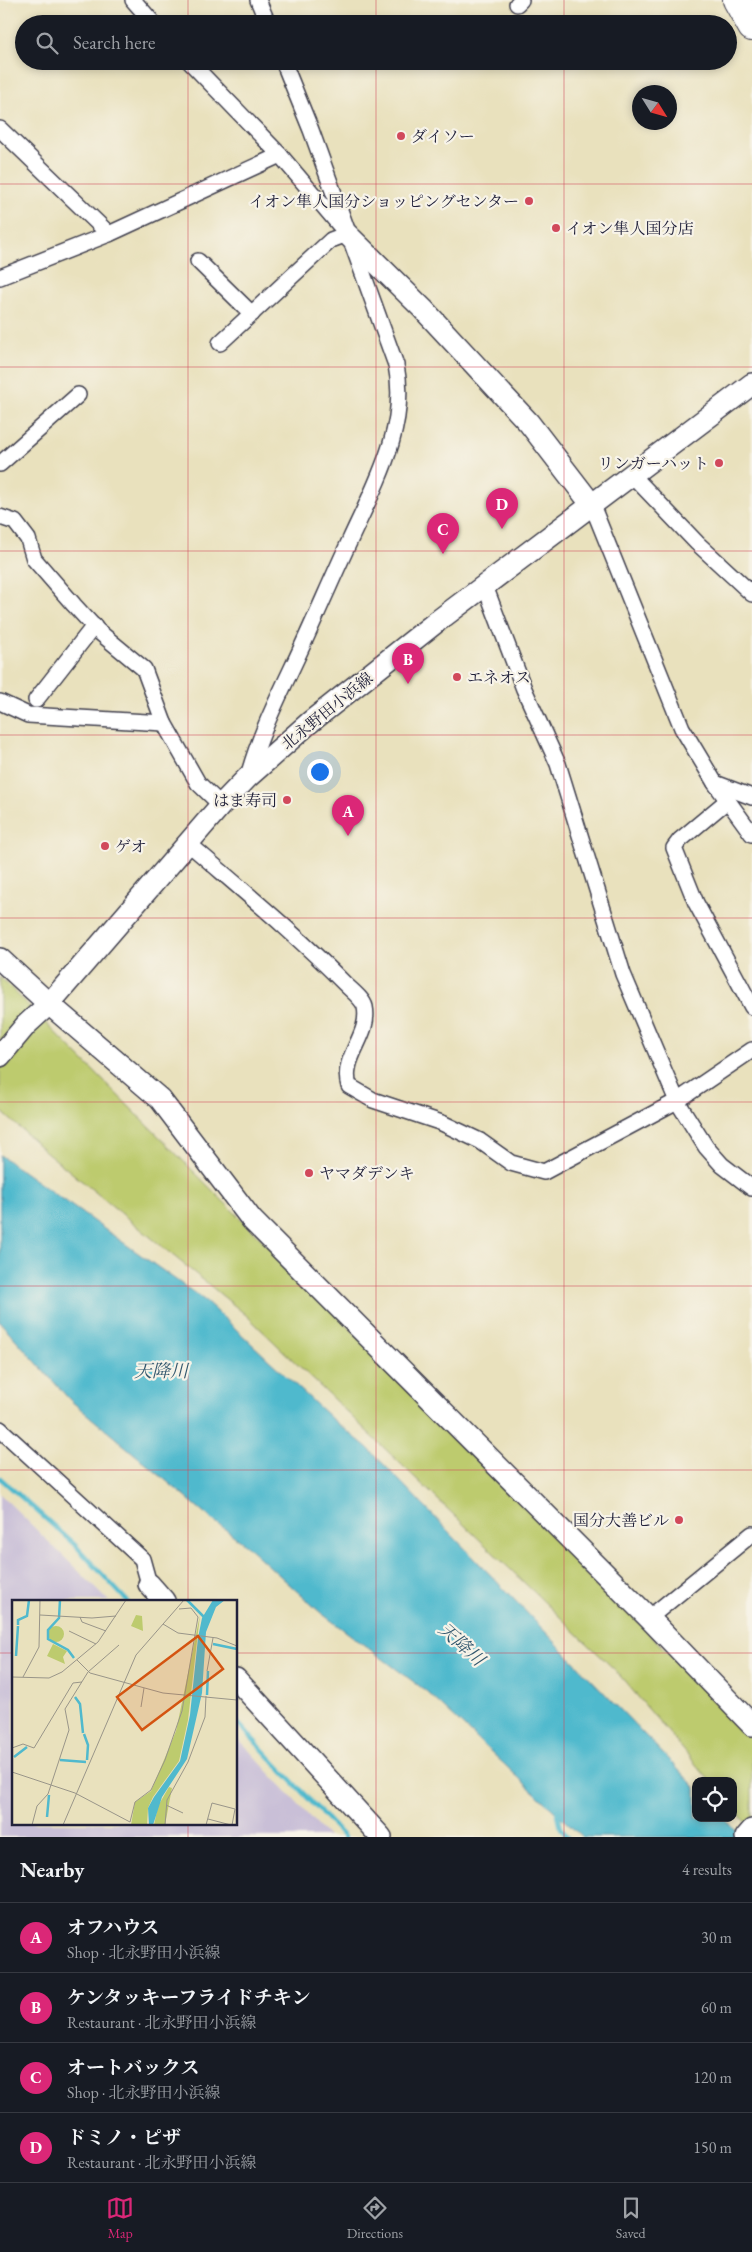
<!DOCTYPE html>
<meta charset="utf-8">
<style>
body{margin:0;font-family:"EB Garamond","Noto Serif JP",serif;background:#20242c;color:#f1f3f6}
.controls{position:absolute;right:15px;bottom:15px;display:grid;overflow:hidden;border-radius:10px;box-shadow:0 2px 8px #0003}
.controls button{width:45px;height:45px;display:grid;place-items:center;padding:0;border:0;border-bottom:1px solid #363941;background:#171b24;color:#f1f3f6;font:25px sans-serif}
.compass{position:absolute;left:632px;top:85px;width:45px;height:45px;border-radius:50%;background:#171b24;box-shadow:0 2px 8px #0003;rotate:127deg}
.you{position:absolute;left:319px;top:771px;width:18px;height:18px;margin:-12px;border:4px solid #fff;border-radius:50%;background:#1a73e8;box-shadow:0 0 0 8px #1a73e833}
.badge{display:grid;place-items:center;width:32px;height:32px;border-radius:50%;background:#db2777;color:#fff;font-size:16px;font-weight:700}
.pin{position:absolute;translate:-50% -41px;filter:drop-shadow(0 1px 2px #0008)}
.pin::after{content:'';position:absolute;top:26px;width:18px;height:15px;background:inherit;clip-path:polygon(0 0,100% 0,50% 100%)}
.list{margin:0;padding:0;list-style:none}
h2{display:flex;justify-content:space-between;align-items:center;height:65px;margin:0;padding:0 20px;font-size:21px}
h2 small{font-size:16px;font-weight:400;color:#9ea1a6}
.list li{display:grid;grid-template-columns:32px 1fr auto;gap:15px;align-items:center;box-sizing:border-box;height:70px;padding:0 20px;border-top:1px solid #363941}
.list b{display:block;font-size:19px;white-space:nowrap}
.list p{margin:0;font-size:16px;white-space:nowrap;color:#9ea1a6}
.list em{font-size:16px;font-style:normal;color:#9ea1a6}
.icon{flex:none;width:28px;height:28px;fill:none;stroke:currentColor;stroke-width:2;stroke-linecap:round;stroke-linejoin:round}
.map{position:relative;flex:none;width:752px;height:1837px;overflow:hidden}
.search{position:absolute;background:#171b24;box-shadow:0 2px 8px #0003;left:15px;right:15px;top:15px;height:55px;display:flex;align-items:center;gap:12px;box-sizing:border-box;padding:0 18px;border-radius:28px;color:#9ea1a6;font-size:19px}
.sheet{height:345px;background:#171b24}
nav{display:flex;justify-content:space-around;align-items:center;box-sizing:border-box;height:70px;border-top:1px solid #363941;background:#171b24;font-size:14px;color:#9ea1a6}
nav a{display:grid;justify-items:center;gap:2px}
nav .on{color:#db2777}
.map>svg:first-child{display:block}
.industrial{fill:#c9bfd7}
.green{fill:#bdcb6e;stroke:#707654}
.water{fill:#50b9cd;stroke:#396e84}
.lines{fill:none;stroke-linecap:round;stroke-linejoin:round}
.stream{stroke:#50b9cd;stroke-width:4.5}
.street-casing{stroke:#403f4e;stroke-width:18}
.secondary-casing{stroke:#403f4e;stroke-width:24}
.highway-casing{stroke:#403f4e;stroke-width:30}
.street{stroke:#fff;stroke-width:15}
.secondary{stroke:#fff;stroke-width:21}
.highway{stroke:#fff;stroke-width:28}
.grid{fill:none;stroke:#d1495b;stroke-width:1;stroke-opacity:0.55}
.poi-dot{fill:#d1495b;stroke:#f7f3e8;stroke-width:2}
.labels{text-anchor:middle;dominant-baseline:central;stroke-width:4.5;stroke-linejoin:round;paint-order:stroke}
.poi-label{font-size:16px;fill:#22223b;stroke:#f7f3e8;text-anchor:start}
.street-label{font-size:16px;fill:#22223b;stroke:#f7f3e8}
.water-label{font-size:18px;font-style:italic;fill:#32576e;stroke:#f7f3e8}
.inset-river{fill:none;stroke:#50b9cd;stroke-width:2.5}
.inset-road{fill:none;stroke:#999589;stroke-width:1}
.view{fill:#d45411;fill-opacity:0.15;stroke:#d45411;stroke-width:2.5}
.inset-edge{fill:none;stroke:#22223b;stroke-width:2.5}
</style>
<div class="map">
<svg width="752" height="1837" viewBox="0 0 752 1837">
<rect width="100%" height="100%" fill="#f7f3e8"/>
<filter id="ink" filterUnits="userSpaceOnUse"><feTurbulence type="fractalNoise" baseFrequency=".02" numOctaves="2"/><feDisplacementMap in="SourceGraphic" scale="10" xChannelSelector="R" yChannelSelector="G"/><feConvolveMatrix kernelMatrix="1 2 1 2 8 2 1 2 1" color-interpolation-filters="sRGB"/></filter>
<filter id="wash" filterUnits="userSpaceOnUse"><feTurbulence type="fractalNoise" baseFrequency=".0096" numOctaves="4" result="noise"/><feDisplacementMap in="SourceGraphic" scale="20" xChannelSelector="R" yChannelSelector="G"/><feGaussianBlur stdDeviation="1.12" result="paint"/><feColorMatrix in="noise" values="0 0 0 0 0 0 0 0 0 0 0 0 0 0 0 0 0 1.4 0 .05"/><feComposite in="paint" operator="in"/></filter>
<g filter="url(#wash)">
<rect width="100%" height="100%" fill="#e9e1bd"/>
<!-- industrial -->
<polygon class="industrial" points="0,1494 109,1601 14,1601 14,1823 236,1823 236,1736 328,1837 0,1837"/>
<!-- green -->
<polygon class="green" points="0,977 486,1465 752,1740 752,1830 733,1808 733,1781 710,1781 615,1670 246,1315 45,1151 0,1110"/>
<!-- water -->
<polygon class="water" points="0,1155 207,1302 333,1420 367,1447 696,1788 696,1818 725,1818 741,1837 582,1837 426,1691 321,1613 246,1545 213,1520 70,1400 0,1322"/>
<g class="lines">
<!-- stream -->
<g class="stream">
<polyline points="0,1478 75,1545 127,1601"/>
<polyline points="236,1721 344,1837"/>
<polyline points="557,1811 561,1828 567,1837"/>
</g>
</g>
</g>
<g filter="url(#ink)">
<g class="lines">
<defs>
<g id="street">
<polyline points="133,0 154,24"/>
<polyline points="258,0 268,24"/>
<polyline points="517,4 521,0"/>
<polyline points="189,61 280,155 341,227"/>
<polyline points="0,129 109,234"/>
<polyline points="198,261 252,314"/>
<polyline points="0,277 109,234 280,155"/>
<polyline points="220,343 331,240 347,234"/>
<polyline points="0,464 78,395"/>
<polyline points="633,476 697,543 752,594"/>
<polyline points="592,505 682,728 715,783 752,834"/>
<polyline points="0,517 15,522 28,539 34,559 74,605 98,631 144,669 164,723"/>
<polyline points="485,586 524,689 558,764 623,974 677,1101 706,1147 722,1165 752,1188"/>
<polyline points="36,700 94,626"/>
<polyline points="0,702 28,715 164,723 198,783 221,805"/>
<path d="M248 777C258 739 275 704 292 668 312 626 330 583 350 540 375 485 409 427 396 365L311 130 283 61"/>
<polyline points="715,783 752,797"/>
<polyline points="728,800 680,840 674,848 696,903 752,1007"/>
<path d="M188 843C241 889 296 934 345 984 351 990 363 999 365 1007 371 1036 340 1057 349 1086L373 1100 442 1123 480 1141 511 1163 544 1172 677 1101 752 1050"/>
<polyline points="0,1429 142,1559 149,1584"/>
<polyline points="649,1618 752,1534"/>
</g>
<g id="secondary">
<polyline points="347,234 423,309 529,423 592,505"/>
<polyline points="0,959 49,1004 160,1099 252,1220 649,1618 752,1725"/>
<polyline points="0,1056 26,1025 49,1004 221,805 248,777 309,723 435,623 752,384"/>
<polyline points="149,1584 164,1601"/>
<polyline points="236,1679 381,1837"/>
<polyline points="746,1837 752,1830"/>
</g>
<polyline id="highway" points="737,0 752,27"/>
</defs>
<!-- street casing -->
<use href="#street" class="street-casing"/>
<!-- secondary casing -->
<use href="#secondary" class="secondary-casing"/>
<!-- highway casing -->
<use href="#highway" class="highway-casing"/>
<!-- street -->
<use href="#street" class="street"/>
<!-- secondary -->
<use href="#secondary" class="secondary"/>
<!-- highway -->
<use href="#highway" class="highway"/>
</g>
</g>
<!-- grid -->
<path class="grid" d="M188 0V24M376 0V24M564 0V24M188 61V1601M376 61V1837M564 61V1837M0 184H752M0 367H752M0 551H752M0 735H752M0 918H752M0 1102H752M0 1286H752M0 1470H752M0 1653H14M236 1653H752M188 1823V1837"/>
<!-- markers -->
<g class="poi-dot">
<circle cx="401" cy="136" r="5"/>
<circle cx="529" cy="201" r="5"/>
<circle cx="556" cy="228" r="5"/>
<circle cx="719" cy="463" r="5"/>
<circle cx="457" cy="677" r="5"/>
<circle cx="287" cy="800" r="5"/>
<circle cx="105" cy="846" r="5"/>
<circle cx="309" cy="1173" r="5"/>
<circle cx="679" cy="1520" r="5"/>
</g>
<g class="labels">
<!-- poi labels -->
<g class="poi-label">
<text x="411" y="136">ダイソー</text>
<text x="519" y="201" text-anchor="end">イオン隼人国分ショッピングセンター</text>
<text x="566" y="228">イオン隼人国分店</text>
<text x="709" y="463" text-anchor="end">リンガーハット</text>
<text x="467" y="677">エネオス</text>
<text x="277" y="800" text-anchor="end">はま寿司</text>
<text x="115" y="846">ゲオ</text>
<text x="319" y="1173">ヤマダデンキ</text>
<text x="669" y="1520" text-anchor="end">国分大善ビル</text>
</g>
<!-- street labels -->
<g class="street-label">
<text transform="translate(327 711) rotate(-39)">北永野田小浜線</text>
</g>
<!-- water labels -->
<g class="water-label">
<text x="161" y="1370">天降川</text>
<text transform="translate(462 1644) rotate(42)">天降川</text>
</g>
</g>
<!-- overview -->
<g transform="translate(12 1600)">
<rect width="225" height="225" fill="#e9e1bd"/>
<path d="M124 15 130 16 131 31 119 26ZM188 15 176 120 167 161 141 197 136 208 135 225H119L123 202 139 191 164 131ZM36 34a8 8 0 1 1 16 0a8 8 0 1 1-16 0ZM41 44 55 51 51 57 53 64 35 56ZM157 187 160 188 153 225H142L146 206Z" fill="#bdcb6e"/>
<path d="M201 0H213L204 7 194 32 190 93 175 159 150 197 141 225H137L136 208 142 197 168 161 178 115 186 38 190 18Z" fill="#50b9cd"/>
<path class="inset-river" d="M48 0 47 18 36 30V39L56 50 62 58M175 0 194 19M6 25V20L15 16 17 0M201 44 225 49M4 56 6 26M195 95 196 71M63 97 68 104 71 133M72 134 76 145 75 160M2 157 15 147M48 160 74 162M35 217 37 195"/>
<path class="inset-road" d="M28 15 80 18 104 16M68 17 70 22 94 31M151 24 166 33 205 38 225 46M57 31 84 44M65 60 78 73 151 93 225 100M195 71 201 38M76 72 107 45M0 77 37 78 50 72 86 42 114 0M11 77 27 47 28 0M129 107 132 88M0 148 11 144 22 148 61 83 70 82M0 172 63 193 118 222 123 202 139 190 153 160 170 111 186 17 179 8 167 9M154 205 171 213M196 219 219 225M20 225 25 206 36 194 57 130 53 109 76 72M51 225 124 55 172 0M153 225 155 200 176 162 193 117 194 96M194 225 200 203 223 209 220 225"/>
<path class="view" d="M186 36 211 69 130 130 105 97Z"/>
<rect width="225" height="225" class="inset-edge"/>
</g>
</svg>
<div class="controls">
<button><svg class="icon" aria-label="locate" viewBox="0 0 24 24"><circle cx="12" cy="12" r="6"/><path d="M12 2v4M12 18v4M2 12h4M18 12h4"/></svg></button>
</div>
<svg class="compass" viewBox="-18 -18 36 36"><path d="M0-13l5 13h-10z" fill="#e53935"/><path d="M0 13l5-13h-10z" fill="#9ea1a6"/></svg>
<div class="you"></div>
<div class="pin badge" style="left:348px;top:836px">A</div>
<div class="pin badge" style="left:408px;top:684px">B</div>
<div class="pin badge" style="left:443px;top:554px">C</div>
<div class="pin badge" style="left:502px;top:529px">D</div>
<div class="search"><svg class="icon" aria-label="search" viewBox="0 0 24 24"><circle cx="10" cy="10" r="6"/><path d="M15 15l6 6"/></svg>Search here</div>
</div>
<section class="sheet">
<h2>Nearby<small>4 results</small></h2>
<ul class="list">
<li><span class="badge">A</span><div><b>オフハウス</b><p>Shop · 北永野田小浜線</p></div><em>30 m</em></li>
<li><span class="badge">B</span><div><b>ケンタッキーフライドチキン</b><p>Restaurant · 北永野田小浜線</p></div><em>60 m</em></li>
<li><span class="badge">C</span><div><b>オートバックス</b><p>Shop · 北永野田小浜線</p></div><em>120 m</em></li>
<li><span class="badge">D</span><div><b>ドミノ・ピザ</b><p>Restaurant · 北永野田小浜線</p></div><em>150 m</em></li>
</ul>
</section>
<nav>
<a class="on"><svg class="icon" aria-label="map" viewBox="0 0 24 24"><path d="M3 6l6-2 6 2 6-2v14l-6 2-6-2-6 2zM9 4v14M15 6v14"/></svg>Map</a>
<a><svg class="icon" aria-label="directions" viewBox="0 0 24 24"><path d="M12 3l9 9-9 9-9-9zM9 14v-3h6M13 9l2 2-2 2"/></svg>Directions</a>
<a><svg class="icon" aria-label="saved" viewBox="0 0 24 24"><path d="M7 4h10v16l-5-4-5 4z"/></svg>Saved</a>
</nav>
